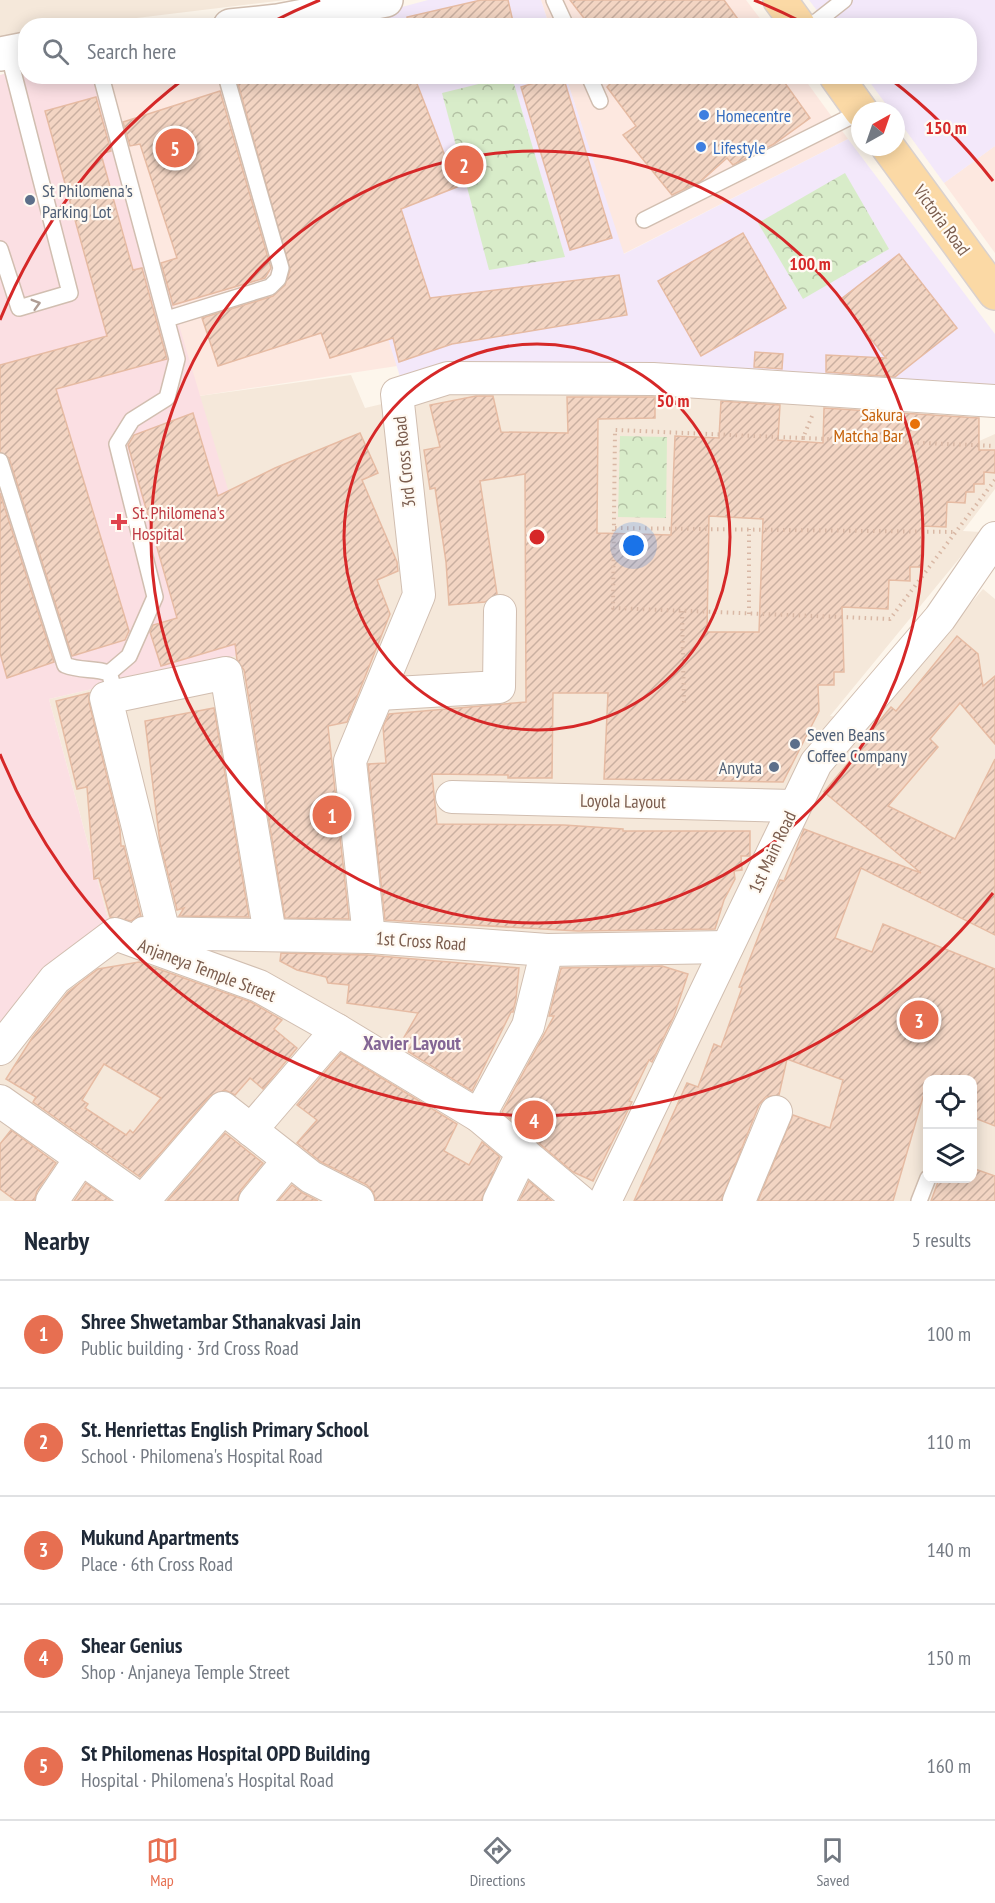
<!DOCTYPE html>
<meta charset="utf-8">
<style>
body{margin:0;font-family:"PT Sans Narrow",sans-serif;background:#f6f6f7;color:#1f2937}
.controls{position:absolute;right:18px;bottom:18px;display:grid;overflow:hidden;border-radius:12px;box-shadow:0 3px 15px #0003}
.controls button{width:54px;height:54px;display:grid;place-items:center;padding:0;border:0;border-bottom:2px solid #e0e1e3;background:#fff;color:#1f2937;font:30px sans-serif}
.compass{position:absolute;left:851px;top:102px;width:54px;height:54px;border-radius:50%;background:#fff;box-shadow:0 3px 15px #0003;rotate:40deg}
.you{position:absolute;left:634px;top:546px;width:21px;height:21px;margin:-15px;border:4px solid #fff;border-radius:50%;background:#1a73e8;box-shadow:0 0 0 9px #1a73e833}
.badge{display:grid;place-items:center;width:39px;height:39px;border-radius:50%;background:#e76f51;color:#fff;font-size:20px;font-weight:700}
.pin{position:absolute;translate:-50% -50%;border:3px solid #fff;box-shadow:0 2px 6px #0006}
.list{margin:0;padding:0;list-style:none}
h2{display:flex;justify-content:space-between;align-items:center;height:78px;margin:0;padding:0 24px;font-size:26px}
h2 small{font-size:20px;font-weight:400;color:#747a83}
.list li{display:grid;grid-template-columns:39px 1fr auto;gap:18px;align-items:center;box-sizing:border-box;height:108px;padding:0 24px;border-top:2px solid #e0e1e3}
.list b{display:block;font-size:22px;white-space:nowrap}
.list p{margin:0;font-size:20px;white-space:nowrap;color:#747a83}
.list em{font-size:20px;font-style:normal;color:#747a83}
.icon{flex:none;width:33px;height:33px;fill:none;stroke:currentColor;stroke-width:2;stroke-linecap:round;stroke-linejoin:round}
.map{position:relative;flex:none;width:995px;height:1201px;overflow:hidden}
.search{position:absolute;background:#fff;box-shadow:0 3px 15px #0003;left:18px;right:18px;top:18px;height:66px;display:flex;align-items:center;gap:15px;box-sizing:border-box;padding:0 21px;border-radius:24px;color:#747a83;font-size:22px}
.sheet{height:618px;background:#fff}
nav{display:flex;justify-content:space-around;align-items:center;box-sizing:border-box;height:84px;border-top:2px solid #e0e1e3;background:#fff;font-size:16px;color:#747a83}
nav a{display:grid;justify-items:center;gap:3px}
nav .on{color:#e76f51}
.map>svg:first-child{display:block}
.residential{fill:#f5e8da;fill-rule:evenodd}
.commercial{fill:#fde8e0}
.education{fill:#f3e8fa}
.medical{fill:#fbdfe3}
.park{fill:url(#park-crowns)}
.building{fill:url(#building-hatch);stroke:#e6bba3;stroke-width:1.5;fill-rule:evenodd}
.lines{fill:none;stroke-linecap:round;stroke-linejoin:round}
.service-casing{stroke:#d1beb0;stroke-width:18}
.minor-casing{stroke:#d1beb0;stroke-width:34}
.tertiary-casing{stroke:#d1beb0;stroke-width:36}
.primary-casing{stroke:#dad1cd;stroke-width:36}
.path{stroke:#d9b8a5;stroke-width:4;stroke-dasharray:1.5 4.5;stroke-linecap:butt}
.service{stroke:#fff;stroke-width:15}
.minor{stroke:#fff;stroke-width:32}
.tertiary{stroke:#fff;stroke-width:33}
.primary{stroke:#fbd9a5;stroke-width:33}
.oneway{stroke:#af9d94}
.ring{fill:none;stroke:#d62828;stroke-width:3}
.shop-dot{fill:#3f7fe0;stroke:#fffaf3;stroke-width:2}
.service-dot{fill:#5c6f8a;stroke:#fffaf3;stroke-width:2}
.food-dot{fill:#e8710a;stroke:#fffaf3;stroke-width:2}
.health-dot{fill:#e0444e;stroke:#fffaf3;stroke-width:2}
.labels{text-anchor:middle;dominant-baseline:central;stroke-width:4.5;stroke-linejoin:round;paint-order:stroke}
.shop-label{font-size:18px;fill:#366cbe;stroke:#fffaf3;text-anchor:start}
.service-label{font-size:18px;fill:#4e5e75;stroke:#fffaf3;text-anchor:start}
.street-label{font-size:18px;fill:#7a5c4d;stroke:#fffaf3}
.food-label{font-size:18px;fill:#c56008;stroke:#fffaf3;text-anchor:end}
.health-label{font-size:18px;fill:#be3a42;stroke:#fffaf3;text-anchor:start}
.neighbourhood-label{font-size:20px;font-weight:bold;fill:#846695;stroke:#fffaf3}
.centre{fill:#d62828;stroke:#fffaf3;stroke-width:3}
.ring-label{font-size:18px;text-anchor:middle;font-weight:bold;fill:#d62828;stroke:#fffaf3;stroke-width:4.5;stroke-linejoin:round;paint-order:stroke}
</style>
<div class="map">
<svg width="995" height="1201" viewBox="0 0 995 1201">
<defs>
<pattern id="park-crowns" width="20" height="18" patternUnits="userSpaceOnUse" patternTransform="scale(1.5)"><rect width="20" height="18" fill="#d8ecc9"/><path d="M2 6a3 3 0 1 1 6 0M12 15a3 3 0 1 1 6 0" fill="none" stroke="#b4c2a5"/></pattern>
<pattern id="building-hatch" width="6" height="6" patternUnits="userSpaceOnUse" patternTransform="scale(1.5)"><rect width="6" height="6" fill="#f3d5c3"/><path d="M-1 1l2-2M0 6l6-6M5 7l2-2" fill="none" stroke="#cab0a1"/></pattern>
</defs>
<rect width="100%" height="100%" fill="#fdf6ec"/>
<!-- residential -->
<g class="residential">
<polygon points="0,0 286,0 79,25 26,26 25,41 0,49"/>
<path d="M351 375 365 408 437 391 865 398 863 437 977 442 995 434V489L963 531 981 532 830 716 871 721 983 589 995 599V1201H0V1032L111 930 49 699 275 647 199 396ZM928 1080H972V1178H928Z"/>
</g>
<!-- commercial -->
<g class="commercial">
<polygon points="541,0 746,0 765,25 549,25"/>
<polygon points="105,77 306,77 397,366 199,396"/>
<polygon points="566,77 803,77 848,139 623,254"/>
<polygon points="995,146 995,253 944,183"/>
</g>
<!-- education -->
<g class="education">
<polygon points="428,0 541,0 549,25 331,26"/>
<polygon points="809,0 995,0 995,146 944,183 896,117 896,111 891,111 866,77 970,76 970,26 828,25"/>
<polygon points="306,77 566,77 624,254 848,139 995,334 995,392 402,383"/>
</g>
<!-- medical -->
<polygon class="medical" points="25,68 26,76 105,77 275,647 49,699 111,930 0,1031 0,75"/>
<!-- park -->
<g class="park">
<polygon points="507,77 512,77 565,257 489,270 442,93"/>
<polygon points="845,173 889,249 803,299 758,223"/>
<polygon points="620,436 667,437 666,518 618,517"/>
</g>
<!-- building -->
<g class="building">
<polygon points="481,0 508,0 514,26 408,26 407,17"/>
<polygon points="570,0 724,0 743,26 590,26"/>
<polygon points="248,76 414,76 457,187 401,209 430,298 619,275 627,315 452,344 399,362 393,338 330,358 321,333 218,366 202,318 273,296 285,285 290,270 237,80"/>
<polygon points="557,76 563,76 612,238 570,250 521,87"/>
<polygon points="618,76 780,76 810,118 774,144 733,165 727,158 701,181 672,195 623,135 636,126 607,87"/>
<polygon points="220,91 271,268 265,278 173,305 161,263 177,258 140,144 130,146 123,122"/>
<polygon points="96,97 111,151 101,154 133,270 142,268 167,359 56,389 129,631 125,640 72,656 9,458 0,452 0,365 107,336 45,111"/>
<polygon points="743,233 786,308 701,356 658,281"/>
<polygon points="899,254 957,328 895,377 826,372 826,355 886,358 840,300"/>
<polygon points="755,352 783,354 782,369 754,367"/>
<path d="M476 396H493L501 432 568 433 567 397H655V418L598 419 597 533 671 535 675 436 719 438 721 401 780 405 778 440 823 443 824 408 979 418V450H995V473L984 472V484H974V492H966L965 503 947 502 946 527 922 526 921 567H910V581L889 580 888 609 842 607 844 672H834V685H818L819 711 783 782 604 779 608 693H553L552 778H508V775L432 774 437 824 564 825 623 829V831H750V856H741L742 870 734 871 735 879 724 900 715 929 578 931 385 920 368 764 386 763 383 727 389 714 526 702 525 474 480 481 497 594 485 602 449 605 446 562 435 488 430 489 424 450 440 447 430 405ZM709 516 763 519 759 632H707Z"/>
<polygon points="193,413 218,496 275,468 360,433 378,473 362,480 397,562 398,571 377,580 390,614 347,722 328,726 349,919 285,918 244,670 237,660 235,644 161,666 150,632 153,625 177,618 128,445 134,435"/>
<polygon points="0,493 54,662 7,678 0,653"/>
<polygon points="957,636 978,654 983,686 995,676 995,744 960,703 930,739 938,747 888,806 955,839 995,759 995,935 861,868 835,938 872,952 883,924 995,969 995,1126 972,1117 972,1080 927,1080 927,1099 923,1097 893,1201 758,1201 793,1115 830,1128 843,1080 787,1059 779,1095 766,1097 759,1105 721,1201 634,1201 687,1083 698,1087 714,1044 721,1047 742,988 739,987 780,880 784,881 804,829 921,873 824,792 863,745 861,743 891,707 896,711"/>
<polygon points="89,693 89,702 120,830 121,846 124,846 141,916 131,921 110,917 99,878 94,879 87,787 77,789 56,701"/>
<polygon points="214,708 249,917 179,916 184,908 177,910 160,843 145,721"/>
<polygon points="281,953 368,955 519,968 516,999 513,1012 511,1012 472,1091 399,1046 418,1013 347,1003 349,985 328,983 326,977 297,970 280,961"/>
<path d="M139 962 251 1002 282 1020 274 1029 297 1048 263 1089 250 1078 235 1095 225 1090 210 1096 140 1177 33 1102 36 1097 6 1079 32 1038 68 992 98 969ZM104 1064 161 1098 133 1133 130 1130 126 1135 85 1108 88 1104 82 1100Z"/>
<polygon points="662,966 688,974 674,1016 652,1062 649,1060 629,1101 632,1102 593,1181 573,1172 502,1112 554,1016 549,1016 561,968"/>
<polygon points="341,1053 457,1124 444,1151 469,1165 482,1142 500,1157 481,1201 376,1201 373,1192 367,1185 321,1162 297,1143 317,1120 297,1105"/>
<polygon points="11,1130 56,1163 37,1191 34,1201 16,1201 0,1189 0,1144"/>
<polygon points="225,1133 263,1163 241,1190 237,1201 167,1201"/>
<polygon points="972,1168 995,1176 995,1201 931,1201 939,1179 972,1179"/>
<polygon points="529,1181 552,1201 519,1201"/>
<polygon points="86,1183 111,1201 74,1201"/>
<polygon points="292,1185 303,1193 318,1201 278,1201"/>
</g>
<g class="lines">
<defs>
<g id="service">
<polyline points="554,0 566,26"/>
<polyline points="811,26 844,0"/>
<polyline points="101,76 177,359 167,398 132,420 117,444 155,597 129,656 109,673"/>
<polyline points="589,76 600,101"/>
<polyline points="644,220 860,112"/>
<polyline points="0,249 19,308 70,293 8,52"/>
<polyline points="167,319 270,287 278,279 281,268 226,76"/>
<path d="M0 461 65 665C80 671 94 668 109 673L112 682"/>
<polyline points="919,1201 928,1178"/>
</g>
<g id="minor">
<polyline points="379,694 499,687 500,611"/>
<polyline points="452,797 793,806"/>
<polyline points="144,933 369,937 547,950 727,947"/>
<polyline points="164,933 106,698 226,673 270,934"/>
<polyline points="369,937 350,761 419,595 397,394 448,378 653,379 995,401"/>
<polyline points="0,1049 55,979 115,934 259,986 337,1030 479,1116 580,1201"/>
<polyline points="0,1101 142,1201"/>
<polyline points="479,1116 528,1026 547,950"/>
<polyline points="251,1130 337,1030"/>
<polyline points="52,1201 81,1158"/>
<polyline points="143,1201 223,1108 311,1177 358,1201"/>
<polyline points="255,1201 289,1160"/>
<polyline points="499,1201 523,1152"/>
<polyline points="605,1201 816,763 940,618 995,538"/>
<polyline points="739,1201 776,1112"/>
</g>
<g id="tertiary">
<polyline points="230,26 278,21 386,0"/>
<polyline points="0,54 26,49"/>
</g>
<g id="primary">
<polyline points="780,0 799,26"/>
<polyline points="836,76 861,111"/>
<polyline points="888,147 995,293"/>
</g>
</defs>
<!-- service casing -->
<use href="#service" class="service-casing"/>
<!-- minor casing -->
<use href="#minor" class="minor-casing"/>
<!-- tertiary casing -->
<use href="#tertiary" class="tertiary-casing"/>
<!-- primary casing -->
<use href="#primary" class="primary-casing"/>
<!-- path -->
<g class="path">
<polyline points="812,416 803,438 995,446"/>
<polyline points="803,438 615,430 613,608 890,619 995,480"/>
<polyline points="615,528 956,532"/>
<polyline points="682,611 684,703"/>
<polyline points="749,614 749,529"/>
</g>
<!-- service -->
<use href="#service" class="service"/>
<!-- minor -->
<use href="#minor" class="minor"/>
<!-- tertiary -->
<use href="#tertiary" class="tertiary"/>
<!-- primary -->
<use href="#primary" class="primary"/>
</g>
<!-- one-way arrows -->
<defs><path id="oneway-chevron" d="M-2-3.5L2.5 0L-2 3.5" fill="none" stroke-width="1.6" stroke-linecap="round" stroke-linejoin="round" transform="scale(1.5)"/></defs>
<use class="oneway" href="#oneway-chevron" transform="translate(36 304) rotate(-16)"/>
<!-- distance rings -->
<g class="ring">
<circle cx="537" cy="537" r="193"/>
<circle cx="537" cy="537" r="386"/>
<path d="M993 893A579 579 0 0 1 0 754M0 320A579 579 0 0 1 185 78M270 23A579 579 0 0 1 320 0M754 0A579 579 0 0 1 804 23M889 78A579 579 0 0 1 993 181"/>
</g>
<!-- markers -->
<g class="shop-dot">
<circle cx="704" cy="115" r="6"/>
<circle cx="701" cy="147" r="6"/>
</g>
<g class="service-dot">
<circle cx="30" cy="200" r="6"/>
<circle cx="795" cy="744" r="6"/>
<circle cx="774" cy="767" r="6"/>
</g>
<circle class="food-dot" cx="915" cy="424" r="6"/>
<path class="health-dot" d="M116 513h6v6h6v6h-6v6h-6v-6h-6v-6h6z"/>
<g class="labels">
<!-- shop labels -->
<g class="shop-label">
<text x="716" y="115">Homecentre</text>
<text x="713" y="147">Lifestyle</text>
</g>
<!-- service labels -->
<g class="service-label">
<text x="42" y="190">St Philomena's<tspan x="42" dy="21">Parking Lot</tspan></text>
<text x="807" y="734">Seven Beans<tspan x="807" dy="21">Coffee Company</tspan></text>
<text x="762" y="767" text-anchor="end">Anyuta</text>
</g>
<!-- street labels -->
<g class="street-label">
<text transform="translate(942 220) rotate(54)">Victoria Road</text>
<text transform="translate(404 462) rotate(-96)">3rd Cross Road</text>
<text transform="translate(623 801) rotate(1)">Loyola Layout</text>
<text transform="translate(772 852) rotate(-65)">1st Main Road</text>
<text transform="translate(421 941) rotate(4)">1st Cross Road</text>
<text transform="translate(207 970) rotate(21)">Anjaneya Temple Street</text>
</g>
<!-- food labels -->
<g class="food-label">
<text x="903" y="414">Sakura<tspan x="903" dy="21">Matcha Bar</tspan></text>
</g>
<!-- health labels -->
<g class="health-label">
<text x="132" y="512">St. Philomena's<tspan x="132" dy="21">Hospital</tspan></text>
</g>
<!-- neighbourhood labels -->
<g class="neighbourhood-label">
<text x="412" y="1043">Xavier Layout</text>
</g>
</g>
<circle cx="537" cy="537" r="9" class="centre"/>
<g class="ring-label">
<text x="946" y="134">150 m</text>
<text x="810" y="270">100 m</text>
<text x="673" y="407">50 m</text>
</g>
</svg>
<div class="controls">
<button><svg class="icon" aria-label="locate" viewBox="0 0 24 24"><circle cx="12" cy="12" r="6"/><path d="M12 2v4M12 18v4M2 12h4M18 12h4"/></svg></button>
<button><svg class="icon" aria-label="layers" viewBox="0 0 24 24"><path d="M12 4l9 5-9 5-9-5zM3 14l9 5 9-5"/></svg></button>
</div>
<svg class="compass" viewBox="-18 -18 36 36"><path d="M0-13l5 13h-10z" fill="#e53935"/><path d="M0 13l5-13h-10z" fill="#747a83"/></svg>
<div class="you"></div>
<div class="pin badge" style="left:332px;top:815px">1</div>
<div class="pin badge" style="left:464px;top:165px">2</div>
<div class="pin badge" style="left:919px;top:1020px">3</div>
<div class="pin badge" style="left:534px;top:1120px">4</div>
<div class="pin badge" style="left:175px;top:148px">5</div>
<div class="search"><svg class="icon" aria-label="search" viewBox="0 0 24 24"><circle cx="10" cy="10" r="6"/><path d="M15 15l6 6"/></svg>Search here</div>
</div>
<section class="sheet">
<h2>Nearby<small>5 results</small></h2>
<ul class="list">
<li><span class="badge">1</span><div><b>Shree Shwetambar Sthanakvasi Jain</b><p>Public building · 3rd Cross Road</p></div><em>100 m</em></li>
<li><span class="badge">2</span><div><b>St. Henriettas English Primary School</b><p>School · Philomena's Hospital Road</p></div><em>110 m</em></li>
<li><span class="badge">3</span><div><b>Mukund Apartments</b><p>Place · 6th Cross Road</p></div><em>140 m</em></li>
<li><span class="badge">4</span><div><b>Shear Genius</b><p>Shop · Anjaneya Temple Street</p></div><em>150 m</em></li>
<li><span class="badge">5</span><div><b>St Philomenas Hospital OPD Building</b><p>Hospital · Philomena's Hospital Road</p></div><em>160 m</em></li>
</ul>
</section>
<nav>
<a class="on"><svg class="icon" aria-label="map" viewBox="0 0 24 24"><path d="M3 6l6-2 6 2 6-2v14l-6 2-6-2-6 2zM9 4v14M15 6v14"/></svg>Map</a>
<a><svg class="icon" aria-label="directions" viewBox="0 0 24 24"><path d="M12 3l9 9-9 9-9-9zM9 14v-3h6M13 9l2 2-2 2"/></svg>Directions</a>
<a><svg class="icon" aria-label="saved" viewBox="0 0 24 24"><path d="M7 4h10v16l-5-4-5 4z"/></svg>Saved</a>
</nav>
